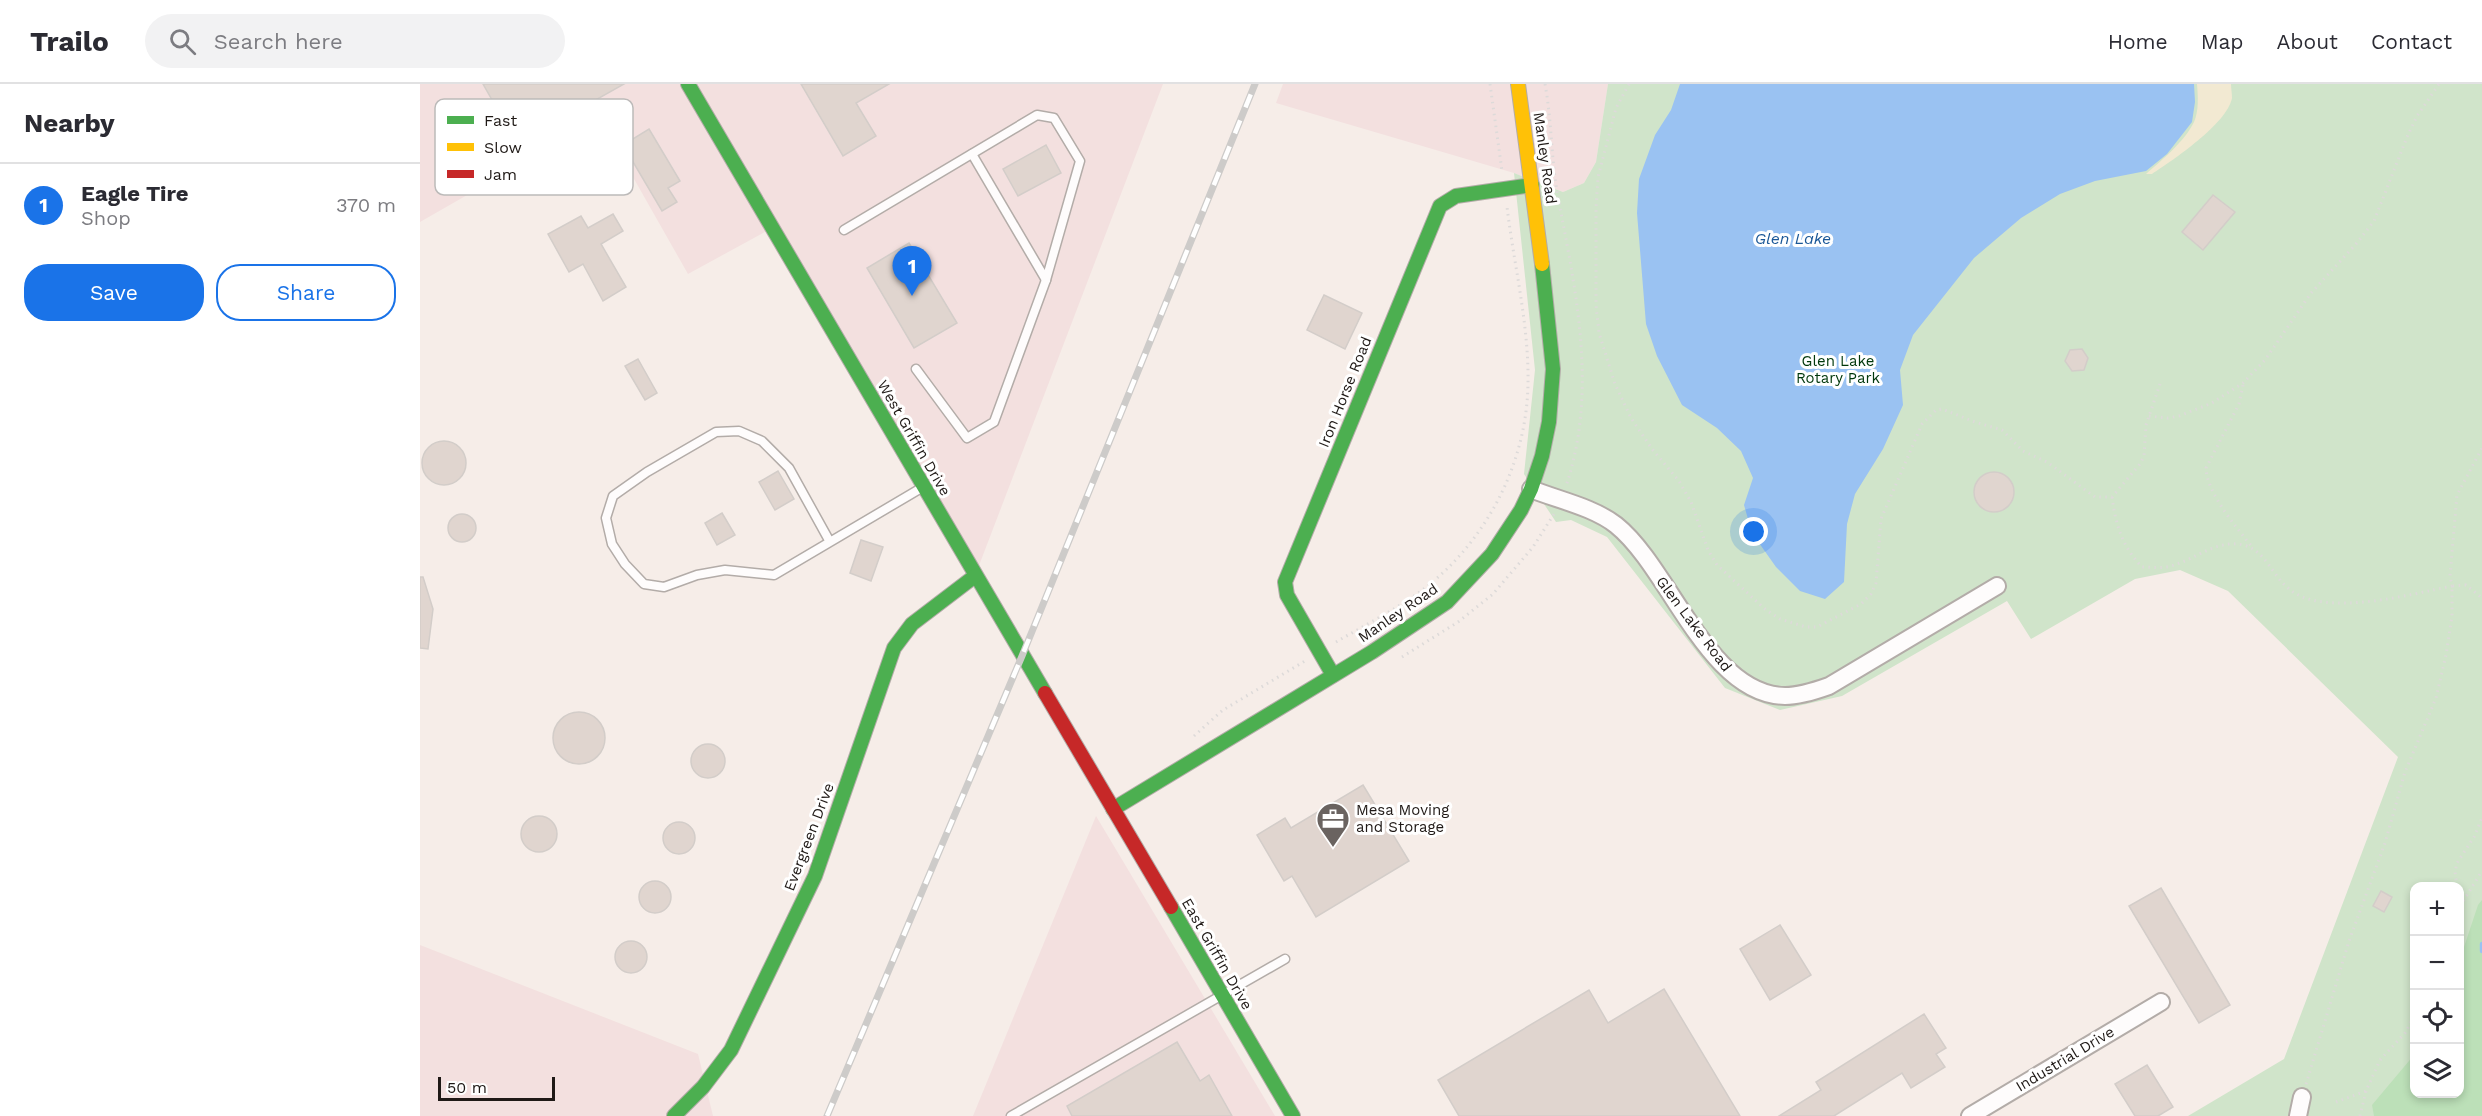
<!DOCTYPE html>
<meta charset="utf-8">
<style>
body{margin:0;font-family:"Work Sans",sans-serif;background:#f2f2f3;color:#2b2b33}
.controls{position:absolute;right:18px;bottom:18px;display:grid;overflow:hidden;border-radius:12px;box-shadow:0 3px 9px #0003}
.controls button{width:54px;height:54px;display:grid;place-items:center;padding:0;border:0;border-bottom:2px solid #e1e1e2;background:#fff;color:#2b2b33;font:30px sans-serif}
.scale{position:absolute;left:18px;bottom:15px;width:117px;box-sizing:border-box;padding-left:6px;border:3px solid #1f1916;border-top:0;font-size:16px;line-height:21px;white-space:nowrap;color:#1f1916;-webkit-text-stroke:4px #fff;paint-order:stroke}
.you{position:absolute;left:1334px;top:448px;width:21px;height:21px;margin:-15px;border:4px solid #fff;border-radius:50%;background:#1a73e8;box-shadow:0 0 0 9px #1a73e833}
.badge{display:grid;place-items:center;width:39px;height:39px;border-radius:50%;background:#1a73e8;color:#fff;font-size:20px;font-weight:700}
.pin{position:absolute;translate:-50% -50px;filter:drop-shadow(0 2px 3px #0008)}
.pin::after{content:'';position:absolute;top:32px;width:21px;height:18px;background:inherit;clip-path:polygon(0 0,100% 0,50% 100%)}
.list{margin:0;padding:0;list-style:none}
h2{display:flex;justify-content:space-between;align-items:center;height:78px;margin:0;padding:0 24px;font-size:26px}
h2 small{font-size:20px;font-weight:400;color:#7c7c81}
.list li{display:grid;grid-template-columns:39px 1fr auto;gap:18px;align-items:center;box-sizing:border-box;height:84px;padding:0 24px;border-top:2px solid #e1e1e2}
.list b{display:block;font-size:22px;white-space:nowrap}
.list p{margin:0;font-size:20px;white-space:nowrap;color:#7c7c81}
.list em{font-size:20px;font-style:normal;color:#7c7c81}
.actions{display:flex;gap:12px;padding:18px 24px}
.actions a{flex:1;padding:14px 0;border:2px solid #1a73e8;border-radius:24px;text-align:center;font-size:21px;color:#1a73e8}
.actions .main{background:#1a73e8;color:#fff}
.icon{flex:none;width:33px;height:33px;fill:none;stroke:currentColor;stroke-width:2;stroke-linecap:round;stroke-linejoin:round}
.map{position:relative;flex:none;width:2062px;height:1032px;overflow:hidden}
header{display:flex;align-items:center;gap:36px;box-sizing:border-box;height:84px;padding:0 30px;background:#fff;border-bottom:2px solid #e1e1e2}
header strong{font-size:28px}
nav{display:flex;gap:33px;margin-inline-start:auto;font-size:21px}
.search{width:420px;height:54px;background:#f2f2f3;display:flex;align-items:center;gap:15px;box-sizing:border-box;padding:0 21px;border-radius:33px;color:#7c7c81;font-size:22px}
main{display:flex}
aside{flex:1;background:#fff}
.map>svg:first-child{display:block}
.commercial{fill:#f3e0df}
.green{fill:#d0e4ca;fill-rule:evenodd}
.forest{fill:#bce0b8}
.sand{fill:#f2e9d2}
.water{fill:#9ac2f2}
.lines{fill:none;stroke-linecap:round;stroke-linejoin:round}
.stream{stroke:#9ac2f2;stroke-width:4.5}
.building{fill:#e0d5cf;stroke:#d3cdc9;stroke-width:1.5}
.lane-casing{stroke:#b3aca8;stroke-width:11}
.street-casing{stroke:#b3aca8;stroke-width:20}
.fast-casing{stroke:#b3aca8;stroke-width:16}
.slow-casing{stroke:#b3aca8;stroke-width:16}
.jam-casing{stroke:#b3aca8;stroke-width:16}
.path{stroke:#dddad9;stroke-width:3;stroke-dasharray:1.5 4.5;stroke-linecap:butt}
.lane{stroke:#fefcfc;stroke-width:8}
.street{stroke:#fefcfc;stroke-width:16}
.fast{stroke:#4caf50;stroke-width:14}
.slow{stroke:#ffc107;stroke-width:14}
.jam{stroke:#c62828;stroke-width:14}
.rail-casing{stroke:#cdcbc9;stroke-width:7}
.rail{stroke:#fff;stroke-width:4.5;stroke-dasharray:14;stroke-linecap:butt}
.labels{text-anchor:middle;dominant-baseline:central;stroke-width:6;stroke-linejoin:round;paint-order:stroke}
.street-label{font-size:15px;fill:#1f1916;stroke:#fff}
.park-label{font-size:15px;fill:#00380b;stroke:#fff}
.poi-label{font-size:15px;fill:#1f1916;stroke:#fff;text-anchor:start}
.water-label{font-size:16px;font-style:italic;fill:#1a5797;stroke:#fff}
.key{fill:#fff;stroke:#bcbab9;stroke-width:1.5}
.key-label{font-size:16px;fill:#1f1916}
</style>
<header>
<strong>Trailo</strong>
<div class="search"><svg class="icon" aria-label="search" viewBox="0 0 24 24"><circle cx="10" cy="10" r="6"/><path d="M15 15l6 6"/></svg>Search here</div>
<nav><a>Home</a><a>Map</a><a>About</a><a>Contact</a></nav>
</header>
<main>
<aside>
<h2>Nearby<small></small></h2>
<ul class="list">
<li><span class="badge">1</span><div><b>Eagle Tire</b><p>Shop</p></div><em>370 m</em></li>
</ul>
<div class="actions"><a class="main">Save</a><a>Share</a></div>
</aside>
<div class="map">
<svg width="2062" height="1032" viewBox="0 0 2062 1032">
<rect width="100%" height="100%" fill="#f6ede8"/>
<!-- commercial -->
<g class="commercial">
<polygon points="0,0 743,0 555,492 352,144 268,190 180,35 0,138"/>
<polygon points="863,0 1188,0 1176,78 1164,99 1143,108 1094,89 856,19"/>
<polygon points="676,732 855,1032 553,1032"/>
<polygon points="0,861 278,970 293,1032 0,1032"/>
</g>
<!-- green -->
<path class="green" d="M1188 0H2062V1032H1768L1864 975 1978 673 1808 507 1760 486 1715 495 1611 555 1587 517 1422 612 1360 626 1305 604 1187 453 1151 436 1136 438 1104 390 1115 286 1094 89 1143 108 1164 99 1176 78ZM1994 802H2040V1010H1994Z"/>
<!-- forest -->
<polygon class="forest" points="2062,816 2062,1032 1954,1032 1952,1021 1994,971 1994,1010 2040,1010 2040,875 2058,821"/>
<!-- sand -->
<path class="sand" d="M1777 0H1811C1811 4 1812 10 1812 14 1807 40 1753 76 1732 90H1726C1742 76 1765 57 1774 38 1779 27 1778 12 1777 0Z"/>
<!-- water -->
<polygon class="water" points="1260,0 1774,0 1775,18 1772,38 1747,70 1726,87 1675,97 1640,110 1601,134 1554,174 1493,251 1480,286 1483,321 1463,365 1435,410 1427,440 1424,498 1405,515 1380,507 1356,483 1332,449 1324,421 1333,394 1321,367 1297,344 1262,321 1237,272 1226,240 1217,129 1219,95 1235,51 1251,26"/>
<g class="lines">
<!-- stream -->
<polyline class="stream" points="2062,860 2062,867"/>
</g>
<!-- building -->
<g class="building">
<polygon points="63,0 204,0 140,36 130,20 88,44"/>
<polygon points="381,0 469,0 436,19 456,52 423,72"/>
<polygon points="229,45 260,97 248,104 257,118 242,127 203,61"/>
<polygon points="626,61 641,89 598,112 583,85"/>
<polygon points="1793,111 1815,128 1783,166 1762,148"/>
<polygon points="193,130 203,147 181,160 206,203 183,217 163,180 149,188 128,150 161,132 168,144"/>
<polygon points="489,159 537,239 494,264 447,184"/>
<polygon points="904,211 942,229 925,265 887,246"/>
<polygon points="1662,265 1668,274 1664,286 1652,287 1645,277 1650,266"/>
<polygon points="218,275 237,309 225,316 205,282"/>
<circle cx="24" cy="379" r="22"/>
<polygon points="358,387 374,415 355,426 339,398"/>
<circle cx="1574" cy="408" r="20"/>
<polygon points="302,429 315,451 297,461 285,439"/>
<circle cx="42" cy="444" r="14"/>
<polygon points="441,456 463,463 451,497 430,489"/>
<polygon points="0,493 3,493 13,525 8,565 0,564"/>
<circle cx="159" cy="654" r="26"/>
<circle cx="288" cy="677" r="17"/>
<polygon points="943,701 989,777 896,833 872,792 864,797 837,751 865,734 871,744"/>
<circle cx="119" cy="750" r="18"/>
<circle cx="259" cy="754" r="16"/>
<circle cx="235" cy="813" r="16"/>
<polygon points="1741,804 1810,921 1779,939 1709,822"/>
<polygon points="1961,807 1972,813 1964,828 1953,822"/>
<polygon points="1360,841 1391,891 1350,916 1320,865"/>
<circle cx="211" cy="873" r="16"/>
<polygon points="1244,905 1320,1032 1039,1032 1018,996 1169,906 1188,939"/>
<polygon points="1504,930 1526,964 1516,970 1525,983 1491,1004 1482,989 1414,1032 1359,1032 1401,1006 1396,998"/>
<polygon points="757,958 780,997 789,991 812,1032 652,1032 647,1022"/>
<polygon points="1727,981 1753,1023 1738,1032 1715,1032 1695,1000"/>
</g>
<g class="lines">
<defs>
<g id="lane">
<polyline points="552,70 626,196"/>
<polyline points="424,146 617,31 634,34 660,77 626,196 574,338 547,354 496,285"/>
<polyline points="410,458 369,384 342,357 319,347 296,348 227,388 193,412 186,434 192,460 205,480 224,500 244,503 277,491 305,486 354,491 503,403"/>
<polyline points="591,1032 865,875"/>
</g>
<g id="street">
<path d="M1111 405C1138 416 1173 423 1196 441 1250 484 1288 611 1365 612 1380 612 1395 607 1409 602L1577 502"/>
<polyline points="1550,1032 1741,918"/>
<polyline points="1878,1032 1882,1013"/>
</g>
<g id="fast">
<polyline points="268,0 625,609"/>
<polyline points="913,591 867,511 865,498 1020,122 1036,112 1112,101"/>
<polyline points="693,725 952,568 1027,518 1072,470 1101,426 1111,405 1122,372 1129,338 1133,285 1122,180"/>
<polyline points="751,823 873,1032"/>
<polyline points="254,1032 283,1003 311,966 395,792 474,564 492,540 555,492"/>
</g>
<polyline id="slow" points="1098,0 1122,180"/>
<polyline id="jam" points="625,609 751,823"/>
</defs>
<!-- lane casing -->
<use href="#lane" class="lane-casing"/>
<!-- street casing -->
<use href="#street" class="street-casing"/>
<!-- fast casing -->
<use href="#fast" class="fast-casing"/>
<!-- slow casing -->
<use href="#slow" class="slow-casing"/>
<!-- jam casing -->
<use href="#jam" class="jam-casing"/>
<!-- path -->
<g class="path">
<polyline points="1070,0 1082,87"/>
<path d="M1125 0C1132 38 1131 76 1138 113 1156 208 1178 307 1146 402"/>
<polyline points="1209,0 1196,24 1178,93 1176,124 1176,221 1179,249 1195,300 1211,334 1232,365 1259,397 1271,418 1288,466 1297,481 1346,526 1360,535 1386,543 1397,543 1441,520 1451,510 1456,499 1461,435 1502,340 1516,326 1522,325 1555,338 1582,346 1603,367 1627,378 1675,413 1692,413 1720,380 1724,372 1726,341 1740,300"/>
<path d="M1823 301 1819 320 1786 384C1787 410 1817 444 1833 464"/>
<polyline points="1729,332 1748,334 1759,332 1792,319 1823,299 1845,276 1891,209 1936,160 1954,137 1987,53 1997,32 2019,0"/>
<path d="M1692 413C1696 442 1702 462 1722 483 1733 483 1744 485 1754 481 1777 474 1798 455 1823 461 1845 466 1852 491 1868 504 1902 535 1991 510 2032 502L2030 492 2037 411 2062 364"/>
<path d="M916 558C947 540 981 523 1009 501 1069 452 1107 377 1108 299 1109 241 1094 181 1087 123"/>
<polyline points="982,573 1038,538 1073,510 1113,463 1134,430"/>
<polyline points="774,652 803,626 885,577"/>
<polyline points="2037,802 2035,788 2037,779 2054,753 2062,734"/>
<polyline points="2040,822 2062,787"/>
<polyline points="1886,1000 1929,857 1965,759 1985,688 2016,614 2026,571 2032,532 2032,502 2046,501 2062,514"/>
<polyline points="1916,1018 1946,1007 1960,976 1985,949 1994,933"/>
<polyline points="1940,1032 1946,1007"/>
</g>
<!-- lane -->
<use href="#lane" class="lane"/>
<!-- street -->
<use href="#street" class="street"/>
<!-- fast -->
<use href="#fast" class="fast"/>
<!-- slow -->
<use href="#slow" class="slow"/>
<!-- jam -->
<use href="#jam" class="jam"/>
<defs>
<polyline id="rail" points="407,1032 602,572 835,0"/>
</defs>
<!-- rail casing -->
<use href="#rail" class="rail-casing"/>
<!-- rail -->
<use href="#rail" class="rail"/>
</g>
<!-- icons -->
<defs>
<symbol id="office-pin" viewBox="-11 -11 22 30"><path d="M0 17L-7.5 6A9.5 9.5 0 1 1 7.5 6Z" fill="#6a6360" stroke="#fff"/><path d="M-6-3h4V-5.5h4V-3h4V5H-6ZM-1-4.5V-3h2v-1.5ZM-6 0V1H6V0Z" fill="#fff"/></symbol>
</defs>
<g fill-rule="evenodd">
<use href="#office-pin" x="894" y="716" width="38" height="52"/>
</g>
<g class="labels">
<!-- street labels -->
<g class="street-label">
<text transform="translate(1125 74) rotate(82)">Manley Road</text>
<text transform="translate(925 308) rotate(-68)">Iron Horse Road</text>
<text transform="translate(494 354) rotate(60)">West Griffin Drive</text>
<text transform="translate(978 529) rotate(-34)">Manley Road</text>
<text transform="translate(1274 540) rotate(53)">Glen Lake Road</text>
<text transform="translate(389 753) rotate(-69)">Evergreen Drive</text>
<text transform="translate(797 870) rotate(60)">East Griffin Drive</text>
<text transform="translate(1645 975) rotate(-31)">Industrial Drive</text>
</g>
<!-- park labels -->
<g class="park-label">
<text x="1418" y="277">Glen Lake<tspan x="1418" dy="17">Rotary Park</tspan></text>
</g>
<!-- poi labels -->
<g class="poi-label">
<text x="936" y="726">Mesa Moving<tspan x="936" dy="17">and Storage</tspan></text>
</g>
<!-- water labels -->
<g class="water-label">
<text x="1373" y="154">Glen Lake</text>
</g>
</g>
<!-- legend -->
<rect x="15" y="15" width="198" height="96" rx="9" class="key"/>
<rect x="27" y="32" width="27" height="8" fill="#4caf50"/>
<rect x="27" y="59" width="27" height="8" fill="#ffc107"/>
<rect x="27" y="86" width="27" height="8" fill="#c62828"/>
<g class="key-label">
<text x="64" y="42">Fast</text>
<text x="64" y="69">Slow</text>
<text x="64" y="96">Jam</text>
</g>
</svg>
<div class="controls">
<button>+</button>
<button>−</button>
<button><svg class="icon" aria-label="locate" viewBox="0 0 24 24"><circle cx="12" cy="12" r="6"/><path d="M12 2v4M12 18v4M2 12h4M18 12h4"/></svg></button>
<button><svg class="icon" aria-label="layers" viewBox="0 0 24 24"><path d="M12 4l9 5-9 5-9-5zM3 14l9 5 9-5"/></svg></button>
</div>
<div class="scale">50 m</div>
<div class="you"></div>
<div class="pin badge" style="left:492px;top:212px">1</div>
</div>
</main>
